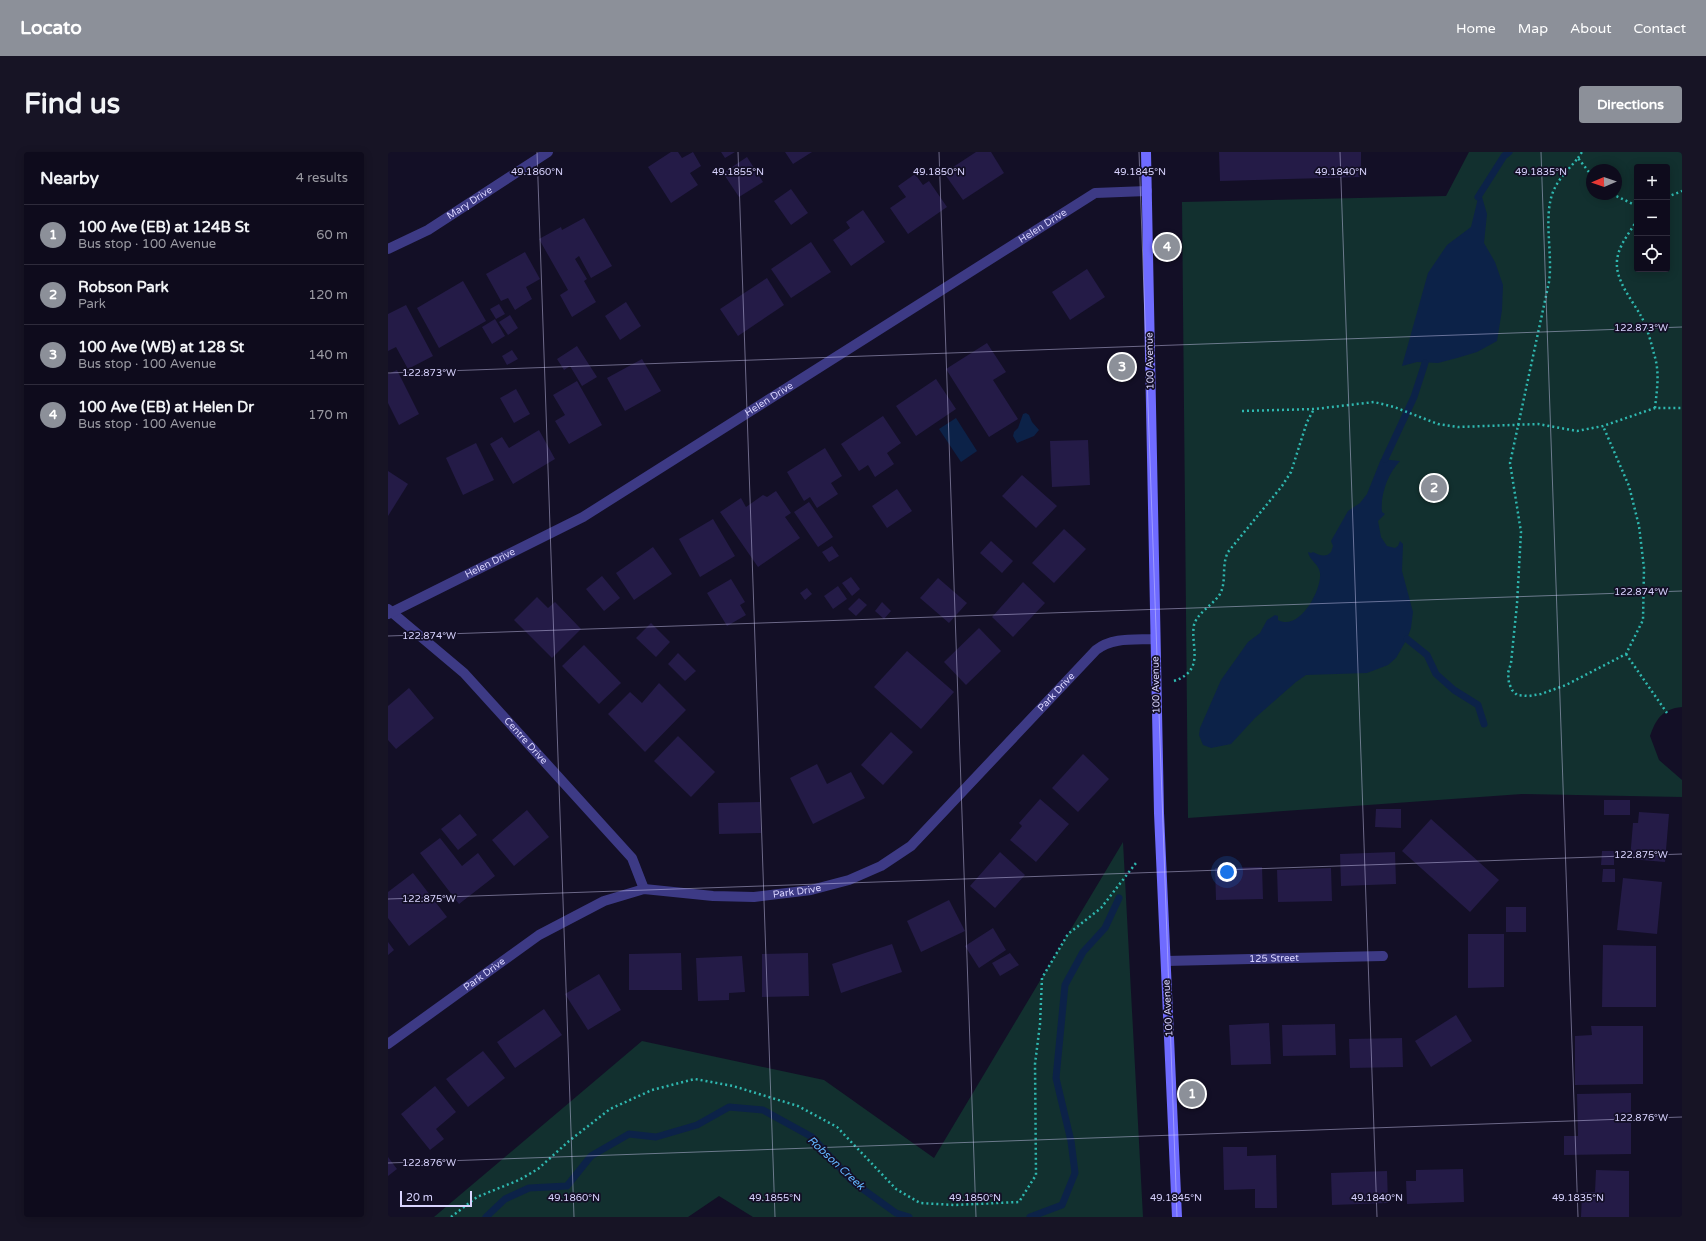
<!DOCTYPE html>
<meta charset="utf-8">
<style>
body{margin:0;font-family:"Varela Round",sans-serif;background:#171425;color:#f1f3f6}
.controls{position:absolute;right:12px;top:12px;display:grid;overflow:hidden;border-radius:4px;box-shadow:0 2px 10px #0003}
.controls button{width:36px;height:36px;display:grid;place-items:center;padding:0;border:0;border-bottom:1px solid #2e2b3b;background:#0e0b1c;color:#f1f3f6;font:20px sans-serif}
.compass{position:absolute;left:1198px;top:12px;width:36px;height:36px;border-radius:50%;background:#0e0b1c;box-shadow:0 2px 10px #0003;rotate:268deg}
.scale{position:absolute;left:12px;bottom:10px;width:72px;box-sizing:border-box;padding-left:4px;border:2px solid #d9d4ff;border-top:0;font-size:11px;line-height:14px;white-space:nowrap;color:#d9d4ff;-webkit-text-stroke:3px #130f26;paint-order:stroke}
.you{position:absolute;left:839px;top:720px;width:14px;height:14px;margin:-10px;border:3px solid #fff;border-radius:50%;background:#1a73e8;box-shadow:0 0 0 6px #1a73e833}
.badge{display:grid;place-items:center;width:26px;height:26px;border-radius:50%;background:#8c9099;color:#fff;font-size:13px;font-weight:700}
.pin{position:absolute;translate:-50% -50%;border:2px solid #fff;box-shadow:0 1px 4px #0006}
.list{margin:0;padding:0;list-style:none}
h2{display:flex;justify-content:space-between;align-items:center;height:52px;margin:0;padding:0 16px;font-size:17px}
h2 small{font-size:13px;font-weight:400;color:#9b9ba3}
.list li{display:grid;grid-template-columns:26px 1fr auto;gap:12px;align-items:center;box-sizing:border-box;height:60px;padding:0 16px;border-top:1px solid #2e2b3b}
.list b{display:block;font-size:15px;white-space:nowrap}
.list p{margin:0;font-size:13px;white-space:nowrap;color:#9b9ba3}
.list em{font-size:13px;font-style:normal;color:#9b9ba3}
.icon{flex:none;width:22px;height:22px;fill:none;stroke:currentColor;stroke-width:2;stroke-linecap:round;stroke-linejoin:round}
.map{position:relative;flex:none;width:1294px;height:1065px;overflow:hidden;border-radius:4px}
header{display:flex;align-items:center;gap:24px;box-sizing:border-box;height:56px;padding:0 20px;background:#8c9099;color:#fff}
header strong{font-size:19px}
nav{display:flex;gap:22px;margin-inline-start:auto;font-size:14px}
.intro{display:flex;align-items:center;justify-content:space-between;box-sizing:border-box;height:96px;padding:0 24px}
h1{margin:0;font-size:28px}
.button{padding:10px 18px;border-radius:4px;background:#8c9099;color:#fff;font-size:14px;font-weight:700}
main{display:flex;gap:24px;padding:0 24px}
aside{flex:1;background:#0e0b1c;border-radius:4px;box-shadow:0 2px 10px #0003}
.map>svg:first-child{display:block}
.green{fill:#12302f;fill-rule:evenodd}
.water{fill:#0c2248}
.lines{fill:none;stroke-linecap:round;stroke-linejoin:round}
.stream{stroke:#0c2248;stroke-width:7}
.building{fill:#241b47}
.path{stroke:#2fb8b0;stroke-width:2.5;stroke-dasharray:2 3;stroke-linecap:butt}
.street{stroke:#3d3a85;stroke-width:10}
.secondary{stroke:#6f6bff;stroke-width:10}
.ticks{fill:none;stroke:#d9d4ff;stroke-width:1;stroke-opacity:0.45}
.labels{text-anchor:middle;dominant-baseline:central;stroke-width:3.5;stroke-linejoin:round;paint-order:stroke}
.street-label{font-size:10px;fill:#d9d4ff;stroke:#130f26}
.water-label{font-size:11px;font-style:italic;fill:#62b6ff;stroke:#130f26}
.ticks-label{font-size:10px;text-anchor:middle;fill:#d9d4ff;stroke:#130f26;stroke-width:3.5;stroke-linejoin:round;paint-order:stroke}
</style>
<header>
<strong>Locato</strong>
<nav><a>Home</a><a>Map</a><a>About</a><a>Contact</a></nav>
</header>
<div class="intro"><h1>Find us</h1><a class="button">Directions</a></div>
<main>
<aside>
<h2>Nearby<small>4 results</small></h2>
<ul class="list">
<li><span class="badge">1</span><div><b>100 Ave (EB) at 124B St</b><p>Bus stop · 100 Avenue</p></div><em>60 m</em></li>
<li><span class="badge">2</span><div><b>Robson Park</b><p>Park</p></div><em>120 m</em></li>
<li><span class="badge">3</span><div><b>100 Ave (WB) at 128 St</b><p>Bus stop · 100 Avenue</p></div><em>140 m</em></li>
<li><span class="badge">4</span><div><b>100 Ave (EB) at Helen Dr</b><p>Bus stop · 100 Avenue</p></div><em>170 m</em></li>
</ul>
</aside>
<div class="map">
<svg width="1294" height="1065" viewBox="0 0 1294 1065">
<rect width="100%" height="100%" fill="#130f26"/>
<!-- green -->
<g class="green">
<path d="M1081 0H1294V555C1274 557 1268 567 1262 584L1271 608 1294 628V645L1134 642 800 666 794 50 1058 44ZM1249 15H1279V117H1249ZM1204 18H1228V42H1204Z"/>
<polygon points="735,690 755,1065 365,1065 331,1044 300,1065 46,1065 254,889 436,928 546,1006"/>
</g>
<!-- water -->
<g class="water">
<polygon points="1092,38 1099,62 1096,91 1107,110 1115,133 1114,158 1109,189 1089,200 1069,206 1050,211 1029,210 1014,214 1040,121 1059,93 1083,75"/>
<polygon points="638,261 641,263 644,270 651,278 646,284 629,291 625,284 626,280 630,276 635,262"/>
<polygon points="568,266 589,299 573,310 551,277"/>
<path d="M993 307 1012 309C1000 321 992 343 994 360L997 362 990 369 993 385 999 394 1007 396 1010 394 1012 389 1015 392 1014 419 1025 460 1023 476 1019 487 1008 506 1000 513 979 521 918 523 908 530 867 566 843 592 823 596 815 593 811 583 812 576 833 528 860 490 872 481 879 468 887 463 890 464V468C911 480 934 438 932 421 931 412 921 408 920 400L923 401 925 400C931 403 938 406 943 400L945 394 943 389 960 359 972 351 979 342Z"/>
</g>
<g class="lines">
<!-- stream -->
<g class="stream">
<polyline points="1090,45 1116,4 1121,0"/>
<polyline points="997,307 1026,245 1037,211"/>
<polyline points="1019,487 1039,503 1048,522 1066,538 1090,553 1096,572"/>
<polyline points="98,1065 117,1047 141,1036 179,1034 203,1004 241,982 268,985 309,973 341,955 375,958 424,985 465,1030 508,1061 521,1065"/>
<polyline points="642,1065 674,1053 687,1021 683,989 668,926 677,833 695,800 717,776 731,746"/>
</g>
</g>
<!-- building -->
<g class="building">
<polygon points="283,0 290,0 294,6 305,0 313,14 302,21 310,33 283,51 260,15"/>
<polygon points="333,0 347,0 337,6"/>
<polygon points="397,0 424,0 405,12"/>
<polygon points="588,0 603,0 616,21 575,48 556,21"/>
<polygon points="831,0 973,0 973,25 832,29"/>
<polygon points="359,5 375,30 351,45 335,21"/>
<polygon points="527,22 535,33 541,29 559,55 520,82 502,56 518,45 510,34"/>
<polygon points="403,37 420,61 403,73 386,49"/>
<polygon points="475,58 497,90 463,114 445,88 462,76 458,70"/>
<polygon points="196,66 224,114 203,126 191,104 187,107 199,127 196,129 208,150 184,165 172,143 180,138 151,87 173,75 174,78"/>
<polygon points="423,90 443,120 403,146 383,117"/>
<polygon points="137,100 152,127 138,135 144,147 127,158 120,146 113,149 98,122"/>
<polygon points="699,117 717,145 682,168 664,140"/>
<polygon points="379,126 396,153 350,184 332,157"/>
<polygon points="75,129 98,169 51,196 29,156"/>
<polygon points="238,150 253,174 232,188 217,164"/>
<polygon points="111,152 117,162 108,167 102,157"/>
<polygon points="18,153 45,204 20,217 8,195 0,199 0,162"/>
<polygon points="122,163 130,176 120,183 111,170"/>
<polygon points="107,167 117,184 104,192 94,175"/>
<polygon points="599,191 618,220 605,228 630,267 601,285 558,217"/>
<polygon points="189,194 209,225 194,234 182,214 176,218 169,207"/>
<polygon points="124,198 130,207 119,213 114,204"/>
<polygon points="254,207 273,239 237,259 219,226"/>
<polygon points="9,218 31,262 11,273 0,251 0,222"/>
<polygon points="548,227 568,257 528,284 508,254"/>
<polygon points="189,229 214,273 181,292 167,269 177,263 165,243"/>
<polygon points="128,237 142,262 126,271 112,246"/>
<polygon points="495,264 513,291 499,301 506,312 487,325 480,313 471,319 453,292"/>
<polygon points="151,278 167,307 125,332 102,292 114,285 121,296"/>
<polygon points="700,288 702,333 664,335 662,289"/>
<polygon points="88,291 106,328 75,343 58,306"/>
<polygon points="437,296 454,324 443,331 450,342 429,356 422,345 416,349 399,320"/>
<polygon points="0,319 20,332 0,364"/>
<polygon points="634,323 669,354 648,376 614,344"/>
<polygon points="509,337 524,359 499,376 484,354"/>
<polygon points="388,339 403,361 397,365 412,386 370,415 332,360 353,346 358,355 375,343 379,345"/>
<polygon points="421,350 445,385 430,395 406,360"/>
<polygon points="325,367 347,404 312,425 291,387"/>
<polygon points="676,377 698,397 666,431 644,411"/>
<polygon points="603,389 625,409 614,421 592,401"/>
<polygon points="444,394 451,404 441,410 434,400"/>
<polygon points="265,395 284,422 246,448 228,421"/>
<polygon points="214,424 232,446 216,459 198,437"/>
<polygon points="463,425 472,437 464,444 454,431"/>
<polygon points="550,426 579,451 561,471 532,446"/>
<polygon points="343,427 357,450 352,453 358,463 339,474 319,441"/>
<polygon points="635,430 657,451 625,485 604,465"/>
<polygon points="450,434 459,447 445,457 436,444"/>
<polygon points="419,436 424,442 417,448 412,441"/>
<polygon points="149,445 160,456 167,450 193,477 164,506 126,468"/>
<polygon points="471,446 479,453 468,464 460,457"/>
<polygon points="494,450 503,459 496,467 487,459"/>
<polygon points="263,471 282,490 268,505 248,486"/>
<polygon points="591,476 613,499 578,533 556,510"/>
<polygon points="196,493 233,531 211,552 174,514"/>
<polygon points="519,499 566,540 533,577 486,535"/>
<polygon points="290,501 308,519 297,529 280,512"/>
<polygon points="271,531 298,558 257,600 220,562 242,540 254,551"/>
<polygon points="21,536 46,566 8,597 0,588 0,554"/>
<polygon points="503,580 525,600 495,633 473,613"/>
<polygon points="290,584 327,620 303,645 266,609"/>
<polygon points="695,602 721,627 690,660 664,636"/>
<polygon points="429,612 439,632 463,620 477,646 425,672 402,626"/>
<polygon points="652,647 681,672 648,710 622,688 634,674 631,671"/>
<rect x="1216" y="648" width="26" height="15"/>
<polygon points="372,650 373,681 331,682 330,651"/>
<polygon points="988,657 1013,657 1013,676 987,675"/>
<polygon points="139,658 161,685 126,714 104,688"/>
<polygon points="1251,660 1281,662 1277,710 1242,707 1245,671 1250,671"/>
<polygon points="72,662 89,683 70,698 53,677"/>
<polygon points="1043,667 1111,728 1082,760 1014,699"/>
<polygon points="52,686 74,714 90,701 107,724 71,752 32,701"/>
<polygon points="1214,699 1226,699 1226,713 1213,713"/>
<polygon points="612,700 637,723 607,756 582,734"/>
<polygon points="1007,700 1008,732 953,734 952,702"/>
<polygon points="874,715 875,747 828,748 827,716"/>
<polygon points="943,716 944,749 890,750 889,718"/>
<polygon points="1215,717 1227,717 1227,730 1214,730"/>
<polygon points="25,721 59,765 21,794 0,766 0,740"/>
<polygon points="1235,726 1274,730 1269,782 1229,778"/>
<polygon points="561,748 577,779 533,800 519,769"/>
<rect x="1118" y="755" width="20" height="25"/>
<polygon points="605,776 618,798 591,816 577,794"/>
<polygon points="1080,782 1116,782 1116,835 1080,836"/>
<polygon points="0,790 6,798 0,803"/>
<polygon points="504,792 514,820 453,841 444,812"/>
<polygon points="1215,793 1268,794 1268,855 1214,855"/>
<polygon points="293,801 294,838 241,838 241,802"/>
<polygon points="420,801 421,844 374,845 374,802"/>
<polygon points="622,801 631,813 612,824 604,811"/>
<polygon points="354,804 357,840 341,841 341,848 310,849 308,806"/>
<polygon points="211,822 233,858 200,878 177,842"/>
<polygon points="156,857 174,883 127,916 109,890"/>
<polygon points="1068,863 1084,889 1043,915 1027,889"/>
<polygon points="881,871 883,912 843,913 841,873"/>
<polygon points="947,872 948,903 895,904 894,873"/>
<polygon points="1203,874 1255,874 1255,932 1187,933 1187,884 1204,883"/>
<polygon points="1014,886 1015,915 962,916 961,887"/>
<polygon points="95,899 117,926 80,955 58,927"/>
<polygon points="47,934 68,960 48,977 56,987 42,998 13,962"/>
<polygon points="1243,941 1243,1002 1176,1003 1176,984 1190,984 1189,942"/>
<polygon points="835,995 859,995 859,1004 888,1003 889,1056 867,1056 867,1037 836,1038"/>
<polygon points="0,1005 9,1017 0,1024"/>
<polygon points="1075,1017 1076,1050 1019,1052 1018,1029 1028,1029 1028,1018"/>
<polygon points="1208,1018 1241,1019 1241,1065 1193,1065 1194,1040 1207,1040"/>
<polygon points="999,1019 1000,1051 944,1053 943,1021"/>
</g>
<g class="lines">
<!-- path -->
<g class="path">
<polyline points="1190,6 1194,0"/>
<path d="M1204 24 1190 6C1181 17 1170 27 1165 40 1155 65 1165 102 1161 130L1122 311 1133 380 1129 452 1123 511 1120 521 1121 531 1124 538 1129 543 1141 544 1153 542 1178 533 1238 502 1255 468 1256 416 1251 374 1241 334 1215 274"/>
<polyline points="1224,42 1249,54"/>
<polyline points="1279,45 1294,39"/>
<path d="M1249 68C1243 79 1233 90 1230 103 1224 125 1243 146 1253 164 1259 175 1263 190 1266 202 1272 220 1269 237 1267 256"/>
<polyline points="854,259 927,257 986,250 1006,255 1050,272 1070,275 1150,272 1189,279 1215,274 1267,256 1294,256"/>
<polyline points="1238,502 1279,561"/>
<path d="M786 529C818 518 802 494 806 473 809 461 825 453 832 442 839 429 833 414 840 400L894 334 903 320 919 270 926 257"/>
<polyline points="63,1065 89,1045 131,1028 150,1017 181,989 222,957 264,938 307,927 345,934 410,954 449,975 508,1037 532,1051 566,1053 631,1050 648,1023 647,912 652,872 654,826 680,782 713,756 748,711"/>
</g>
<!-- street -->
<g class="street">
<path id="s1" d="M0 97 40 78 160 0"/>
<path id="s2" d="M0 457 76 521 244 706 256 737"/>
<path id="s3" d="M0 462 195 365 707 41 759 39"/>
<path id="s4" d="M778 809 995 804"/>
<path id="s5" d="M0 892 151 783 216 749 256 737 325 744 366 745 423 738 461 728 493 714 523 694 708 498C725 485 746 488 767 487"/>
</g>
<!-- secondary -->
<polyline class="secondary" points="758,0 771,661 789,1065"/>
</g>
<!-- ticks -->
<path class="ticks" d="M149 0 186 1065M350 0 387 1065M551 0 588 1065M751 0 789 1065M952 0 989 1065M1153 0 1190 1065M0 221 1294 175M0 484 1294 439M0 747 1294 702M0 1011 1294 965"/>
<g class="labels">
<!-- street labels -->
<g class="street-label">
<text stroke="none"><textPath href="#s1" startOffset="94">Mary Drive</textPath></text>
<text stroke="none"><textPath href="#s3" startOffset="762">Helen Drive</textPath></text>
<text transform="translate(762 209) rotate(-91)">100 Avenue</text>
<text stroke="none"><textPath href="#s3" startOffset="438">Helen Drive</textPath></text>
<text stroke="none"><textPath href="#s3" startOffset="114">Helen Drive</textPath></text>
<text transform="translate(768 533) rotate(-91)">100 Avenue</text>
<text stroke="none"><textPath href="#s5" startOffset="791">Park Drive</textPath></text>
<text stroke="none"><textPath href="#s2" startOffset="191">Centre Drive</textPath></text>
<text stroke="none"><textPath href="#s5" startOffset="455">Park Drive</textPath></text>
<text stroke="none"><textPath href="#s4" startOffset="108">125 Street</textPath></text>
<text stroke="none"><textPath href="#s5" startOffset="119">Park Drive</textPath></text>
<text transform="translate(780 856) rotate(-93)">100 Avenue</text>
</g>
<!-- water labels -->
<g class="water-label">
<text transform="translate(448 1011) rotate(43)">Robson Creek</text>
</g>
</g>
<g class="ticks-label">
<text x="149" y="23">49.1860°N</text>
<text x="350" y="23">49.1855°N</text>
<text x="551" y="23">49.1850°N</text>
<text x="752" y="23">49.1845°N</text>
<text x="953" y="23">49.1840°N</text>
<text x="1153" y="23">49.1835°N</text>
<text x="1253" y="179">122.873°W</text>
<text x="41" y="224">122.873°W</text>
<text x="1253" y="443">122.874°W</text>
<text x="41" y="487">122.874°W</text>
<text x="1253" y="706">122.875°W</text>
<text x="41" y="750">122.875°W</text>
<text x="1253" y="969">122.876°W</text>
<text x="41" y="1014">122.876°W</text>
<text x="186" y="1049">49.1860°N</text>
<text x="387" y="1049">49.1855°N</text>
<text x="587" y="1049">49.1850°N</text>
<text x="788" y="1049">49.1845°N</text>
<text x="989" y="1049">49.1840°N</text>
<text x="1190" y="1049">49.1835°N</text>
</g>
</svg>
<div class="controls">
<button>+</button>
<button>−</button>
<button><svg class="icon" aria-label="locate" viewBox="0 0 24 24"><circle cx="12" cy="12" r="6"/><path d="M12 2v4M12 18v4M2 12h4M18 12h4"/></svg></button>
</div>
<svg class="compass" viewBox="-18 -18 36 36"><path d="M0-13l5 13h-10z" fill="#e53935"/><path d="M0 13l5-13h-10z" fill="#9b9ba3"/></svg>
<div class="scale">20 m</div>
<div class="you"></div>
<div class="pin badge" style="left:804px;top:942px">1</div>
<div class="pin badge" style="left:1046px;top:336px">2</div>
<div class="pin badge" style="left:734px;top:215px">3</div>
<div class="pin badge" style="left:779px;top:95px">4</div>
</div>
</main>
